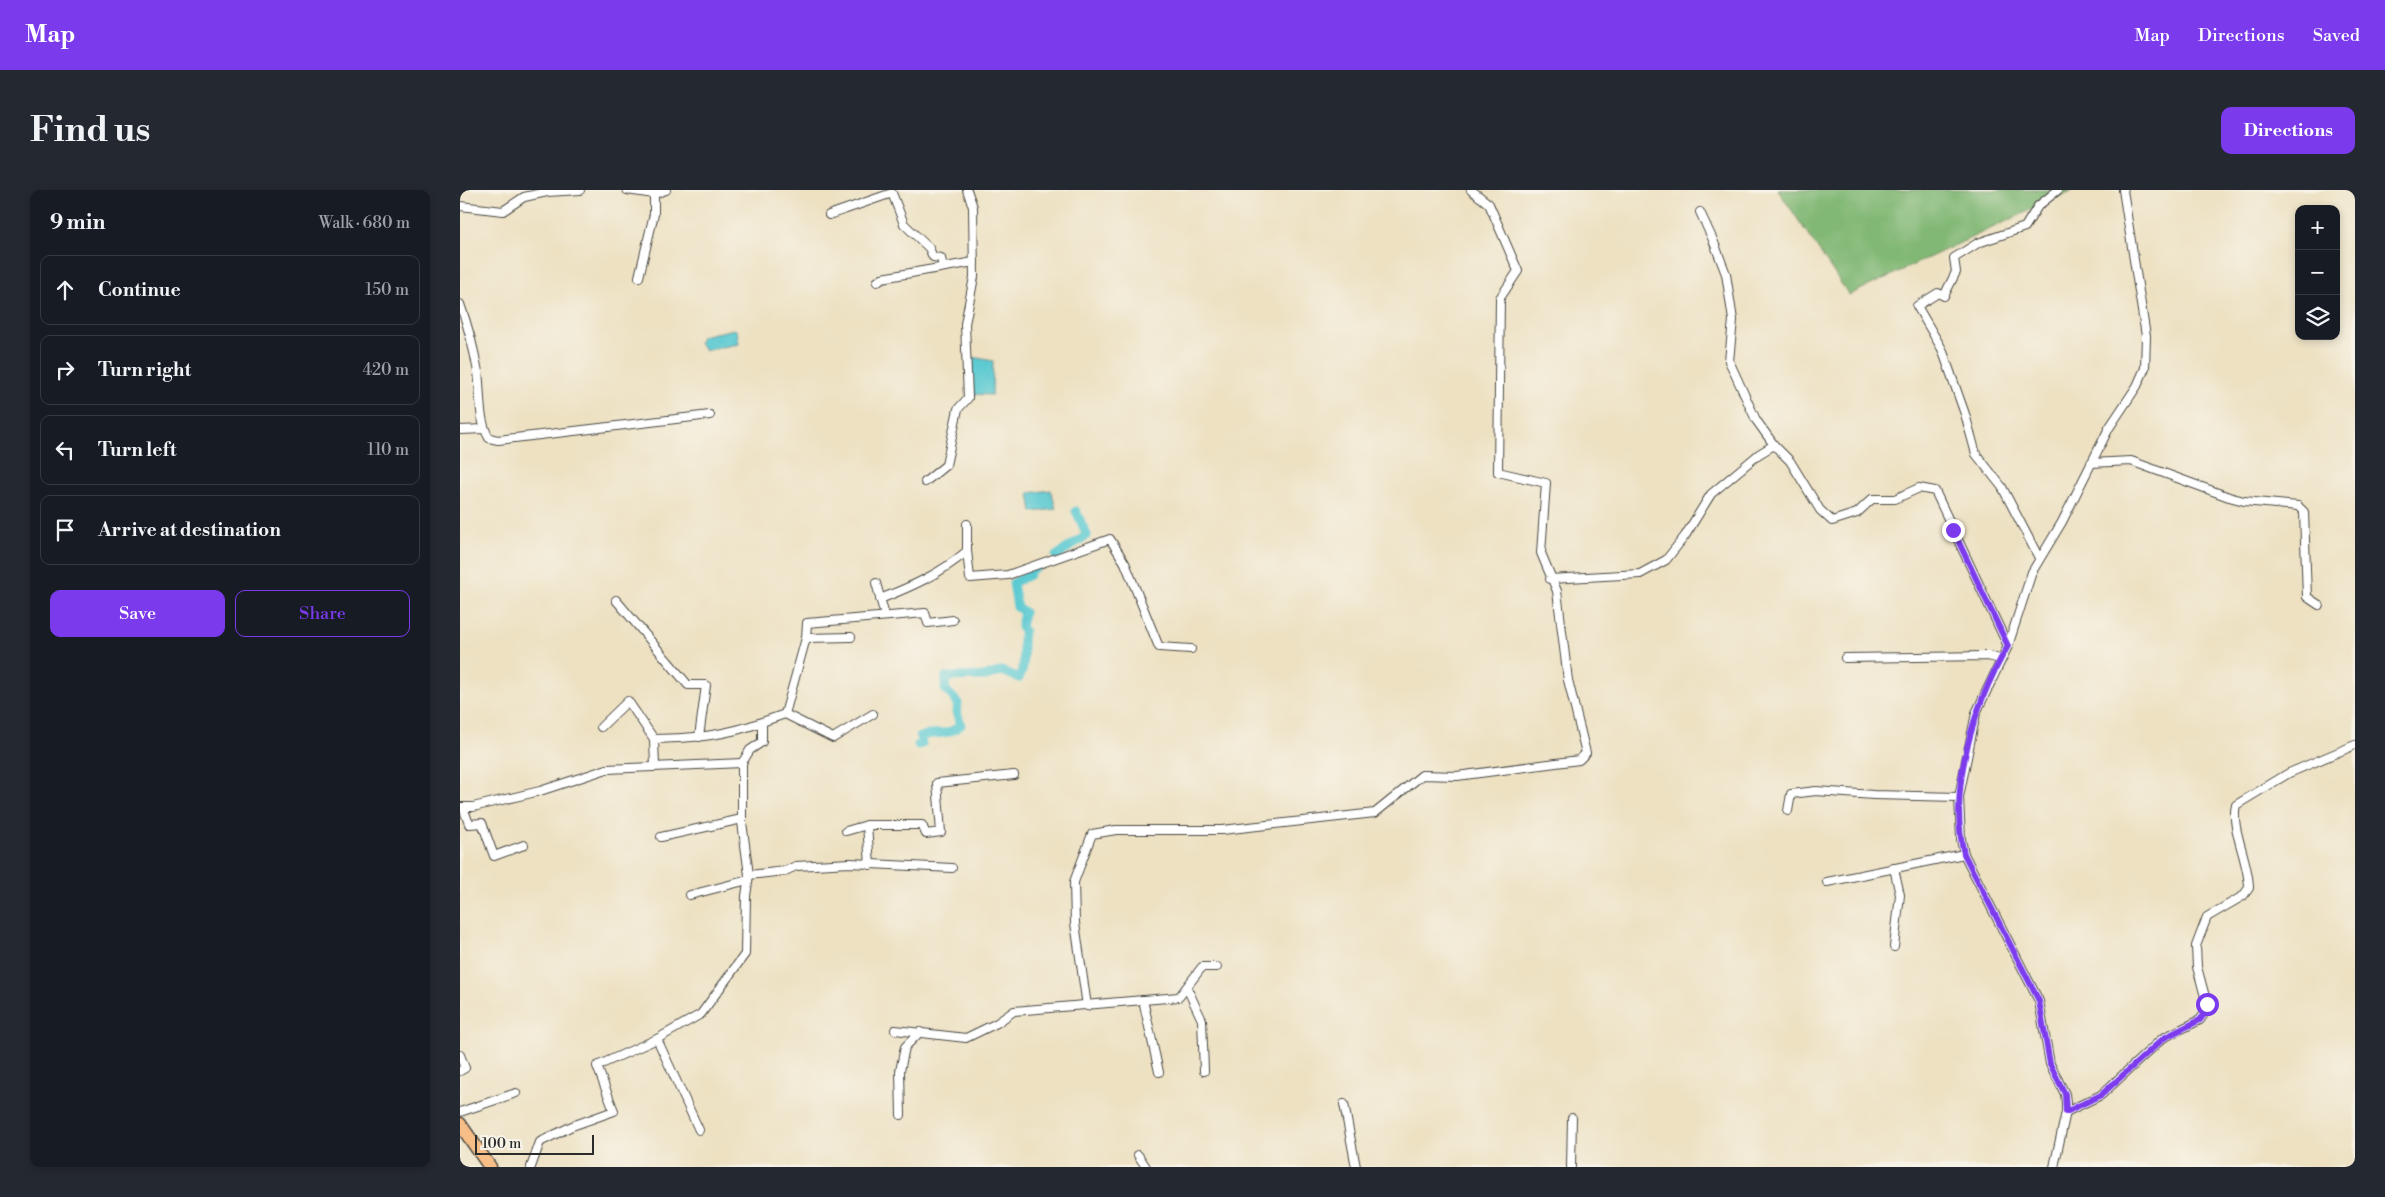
<!DOCTYPE html>
<meta charset="utf-8">
<style>
body{margin:0;font-family:"Libre Bodoni",serif;background:#242831;color:#f1f3f6}
.controls{position:absolute;right:15px;top:15px;display:grid;overflow:hidden;border-radius:10px;box-shadow:0 2px 8px #0003}
.controls button{width:45px;height:45px;display:grid;place-items:center;padding:0;border:0;border-bottom:1px solid #363941;background:#171b24;color:#f1f3f6;font:25px sans-serif}
.scale{position:absolute;left:15px;bottom:12px;width:119px;box-sizing:border-box;padding-left:5px;border:2px solid #2b2b2b;border-top:0;font-size:14px;line-height:18px;white-space:nowrap;color:#2b2b2b;-webkit-text-stroke:4px #f7f3e8;paint-order:stroke}
.stop{position:absolute;width:15px;height:15px;margin:-11px;border:4px solid #7c3aed;border-radius:50%;background:#fff}
.stop.end{background:#7c3aed;border-color:#fff;box-shadow:0 1px 5px #0008}
.list{margin:0;padding:0;list-style:none}
h2{display:flex;justify-content:space-between;align-items:center;height:65px;margin:0;padding:0 20px;font-size:21px}
h2 small{font-size:16px;font-weight:400;color:#9ea1a6}
.list li{display:grid;grid-template-columns:32px 1fr auto;gap:15px;align-items:center;box-sizing:border-box;height:70px;margin:0 10px 10px;padding:0 10px;border:1px solid #363941;border-radius:10px}
.list b{display:block;font-size:19px;white-space:nowrap}
.list em{font-size:16px;font-style:normal;color:#9ea1a6}
.actions{display:flex;gap:10px;padding:15px 20px}
.actions a{flex:1;padding:11px 0;border:1px solid #7c3aed;border-radius:10px;text-align:center;font-size:18px;color:#7c3aed}
.actions .main{background:#7c3aed;color:#fff}
.icon{flex:none;width:28px;height:28px;fill:none;stroke:currentColor;stroke-width:2;stroke-linecap:round;stroke-linejoin:round}
.map{position:relative;flex:none;width:1895px;height:977px;overflow:hidden;border-radius:10px}
header{display:flex;align-items:center;gap:30px;box-sizing:border-box;height:70px;padding:0 25px;background:#7c3aed;color:#fff}
header strong{font-size:24px}
nav{display:flex;gap:28px;margin-inline-start:auto;font-size:18px}
.intro{display:flex;align-items:center;justify-content:space-between;box-sizing:border-box;height:120px;padding:0 30px}
h1{margin:0;font-size:35px}
.button{padding:12px 22px;border-radius:10px;background:#7c3aed;color:#fff;font-size:18px;font-weight:700}
main{display:flex;gap:30px;padding:0 30px}
aside{flex:1;background:#171b24;border-radius:10px;box-shadow:0 2px 8px #0003}
.map>svg:first-child{display:block}
.forest{fill:#81b874;stroke:#567250}
.water{fill:#5dcad2;stroke:#447a7e}
.lines{fill:none;stroke-linecap:round;stroke-linejoin:round}
.canal{stroke:#5dcad2;stroke-width:9}
.minor-casing{stroke:#484642;stroke-width:10}
.trunk-casing{stroke:#484642;stroke-width:15}
.minor{stroke:#fff;stroke-width:8}
.trunk{stroke:#f7be87;stroke-width:12}
.route{stroke:#7c3aed;stroke-width:6}
</style>
<header>
<strong>Map</strong>
<nav><a>Map</a><a>Directions</a><a>Saved</a></nav>
</header>
<div class="intro"><h1>Find us</h1><a class="button">Directions</a></div>
<main>
<aside>
<h2>9 min<small>Walk · 680 m</small></h2>
<ul class="list">
<li><svg class="icon" aria-label="ahead" viewBox="0 0 24 24"><path d="M12 20V5M6 11l6-6 6 6"/></svg><div><b>Continue</b></div><em>150 m</em></li>
<li><svg class="icon" aria-label="right" viewBox="0 0 24 24"><path d="M7 20v-9h11M14 6l5 5-5 5"/></svg><div><b>Turn right</b></div><em>420 m</em></li>
<li><svg class="icon" aria-label="left" viewBox="0 0 24 24"><path d="M17 20v-9H6M10 6l-5 5 5 5"/></svg><div><b>Turn left</b></div><em>110 m</em></li>
<li><svg class="icon" aria-label="arrive" viewBox="0 0 24 24"><path d="M6 21V4h12l-3 4 3 4H6"/></svg><div><b>Arrive at destination</b></div></li>
</ul>
<div class="actions"><a class="main">Save</a><a>Share</a></div>
</aside>
<div class="map">
<svg width="1895" height="977" viewBox="0 0 1895 977">
<rect width="100%" height="100%" fill="#f7f3e8"/>
<filter id="ink" filterUnits="userSpaceOnUse"><feTurbulence type="fractalNoise" baseFrequency=".02" numOctaves="2"/><feDisplacementMap in="SourceGraphic" scale="10" xChannelSelector="R" yChannelSelector="G"/><feConvolveMatrix kernelMatrix="1 2 1 2 8 2 1 2 1" color-interpolation-filters="sRGB"/></filter>
<filter id="wash" filterUnits="userSpaceOnUse"><feTurbulence type="fractalNoise" baseFrequency=".0096" numOctaves="4" result="noise"/><feDisplacementMap in="SourceGraphic" scale="20" xChannelSelector="R" yChannelSelector="G"/><feGaussianBlur stdDeviation="1.12" result="paint"/><feColorMatrix in="noise" values="0 0 0 0 0 0 0 0 0 0 0 0 0 0 0 0 0 1.4 0 .05"/><feComposite in="paint" operator="in"/></filter>
<g filter="url(#wash)">
<rect width="100%" height="100%" fill="#ede1c2"/>
<!-- forest -->
<polygon class="forest" points="1318,0 1613,0 1389,105"/>
<!-- water -->
<g class="water">
<polygon points="275,139 277,141 279,154 245,160 239,153 241,146"/>
<polygon points="512,167 533,171 532,205 510,204"/>
<polygon points="591,300 596,319 572,322 569,303"/>
</g>
<g class="lines">
<!-- canal -->
<g class="canal">
<polyline points="596,366 627,345 616,321"/>
<path d="M458 555 462 554 460 547C478 540 485 548 501 535L497 522 498 513 485 499 486 487 526 486 542 481 559 488C568 472 560 457 564 441L561 437 564 422 557 417 553 393 569 385 570 381 578 376"/>
</g>
</g>
</g>
<g filter="url(#ink)">
<g class="lines">
<defs>
<g id="minor">
<polyline points="167,0 194,4 206,0"/>
<polyline points="0,16 43,21 64,7 87,2 120,0"/>
<polyline points="1240,22 1253,50 1266,84 1273,130 1269,171 1296,230 1314,255 1330,271 1360,320 1372,331 1397,323 1412,309 1435,309 1459,298 1475,301 1548,456"/>
<polyline points="369,25 432,3 444,34 469,58 473,67 481,68 483,77"/>
<polyline points="179,87 194,24 194,4"/>
<polyline points="417,92 422,88 514,72"/>
<path d="M0 114C8 136 14 159 18 182 21 204 18 229 29 248L38 250 250 225"/>
<polyline points="0,240 24,239"/>
<polyline points="1631,273 1671,271 1769,307 1784,311 1838,316 1844,322 1847,407 1859,415"/>
<polyline points="465,292 486,275 498,219 508,208 505,134 514,87 513,17 507,0"/>
<polyline points="507,361 510,388 548,385 650,349 665,373 699,457 731,459"/>
<polyline points="1579,368 1542,297 1516,264 1505,224 1482,159 1457,116 1478,103 1484,106 1496,82 1494,68 1518,53 1565,37 1578,16 1598,0"/>
<polyline points="1090,389 1180,384 1206,370 1225,346 1251,304 1299,264 1314,255"/>
<polyline points="416,393 425,426"/>
<path d="M420 409C453 396 480 384 507 361V334"/>
<polyline points="156,410 228,495 246,495 239,547"/>
<polyline points="346,448 347,433 465,423 468,433 493,430"/>
<polyline points="1385,468 1528,466 1540,469"/>
<polyline points="325,524 373,548 413,524"/>
<polyline points="302,532 325,524 346,448 391,447"/>
<polyline points="141,537 168,511 194,549"/>
<path d="M195 577 194 549C235 548 264 546 302 532V552L290 560 282 573V632L289 685 286 706 285 764 241 824 197 849 239 940"/>
<polyline points="0,617 13,617 80,601 147,579 282,573"/>
<polyline points="3,617 9,634 22,633 34,666 64,655"/>
<polyline points="1328,621 1331,604 1356,601 1414,605 1499,607"/>
<polyline points="386,641 407,635"/>
<polyline points="201,647 282,629"/>
<polyline points="410,675 407,635 462,635 466,644 481,642 477,593 554,585"/>
<polyline points="289,685 325,681 336,676 390,673 492,678"/>
<polyline points="1367,692 1504,664"/>
<polyline points="230,705 288,690"/>
<polyline points="1434,757 1440,705 1434,678"/>
<polyline points="727,798 742,830 744,881"/>
<polyline points="683,810 699,882"/>
<polyline points="627,816 615,733 614,692 632,644 656,640 762,640 915,623 962,585 997,586 1119,570 1126,563 1108,490 1097,401 1081,363 1086,293 1038,282 1040,108 1058,81 1029,14 1011,0"/>
<polyline points="435,840 506,848 537,833 554,821 719,807 742,777 757,777"/>
<polyline points="0,865 5,878 0,881"/>
<polyline points="884,914 896,977"/>
<polyline points="0,922 56,903"/>
<path d="M1606 922 1641 905 1703 848 1740 830 1746 821 1747 814 1737 777 1736 756 1747 727 1783 706 1789 698C1789 671 1770 638 1776 615L1829 583 1895 555"/>
<polyline points="441,925 440,881 445,857 460,842"/>
<polyline points="678,965 686,977"/>
<polyline points="71,977 80,952 112,936 154,921 137,876 197,849"/>
<polyline points="1111,977 1112,928"/>
<polyline points="1594,977 1606,922 1606,912 1605,904 1590,874 1579,811 1504,664 1501,649 1499,607 1516,523 1548,456 1572,382 1602,332 1649,238 1677,196 1685,178 1686,146 1663,0"/>
</g>
<polyline id="trunk" points="0,934 30,977"/>
</defs>
<!-- minor casing -->
<use href="#minor" class="minor-casing"/>
<!-- trunk casing -->
<use href="#trunk" class="trunk-casing"/>
<!-- minor -->
<use href="#minor" class="minor"/>
<!-- trunk -->
<use href="#trunk" class="trunk"/>
</g>
</g>
<g class="lines" filter="url(#ink)">
<!-- route -->
<path class="route" d="M1493 340 1548 456C1514 514 1488 597 1504 664L1579 811 1590 874 1605 904 1606 922 1641 905 1704 848 1740 830 1746 822 1747 814"/>
</g>
</svg>
<div class="controls">
<button>+</button>
<button>−</button>
<button><svg class="icon" aria-label="layers" viewBox="0 0 24 24"><path d="M12 4l9 5-9 5-9-5zM3 14l9 5 9-5"/></svg></button>
</div>
<div class="scale">100 m</div>
<div class="stop" style="left:1747px;top:814px"></div>
<div class="stop end" style="left:1493px;top:340px"></div>
</div>
</main>
